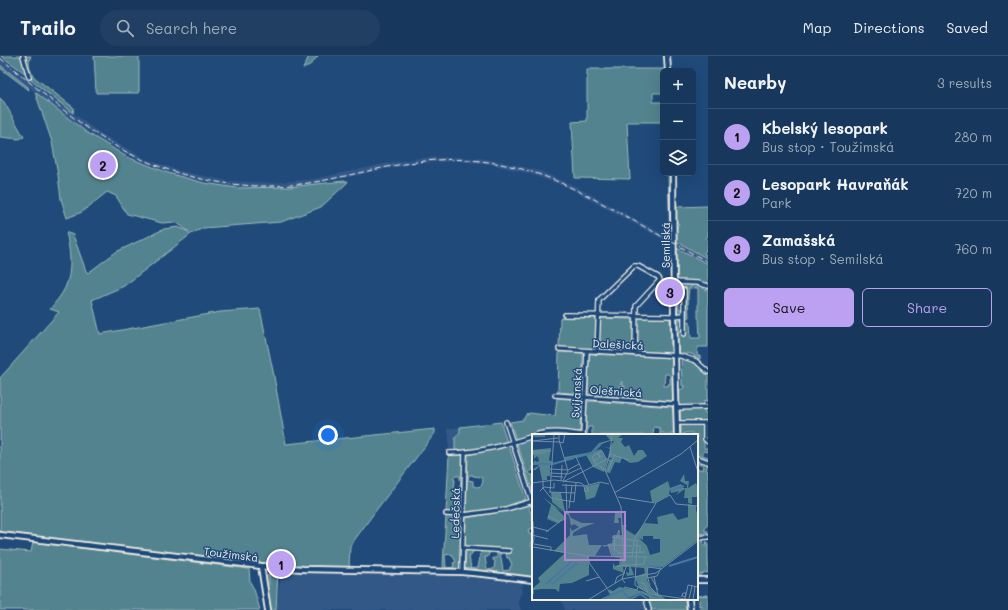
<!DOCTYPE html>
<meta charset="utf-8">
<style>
body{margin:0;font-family:Mali,sans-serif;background:#203f62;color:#f1f3f6}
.controls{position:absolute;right:12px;top:12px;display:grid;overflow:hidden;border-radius:6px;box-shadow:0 4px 16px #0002}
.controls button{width:36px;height:36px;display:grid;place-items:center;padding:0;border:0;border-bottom:1px solid #365272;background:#17385c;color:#f1f3f6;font:20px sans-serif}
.you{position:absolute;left:328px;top:379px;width:14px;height:14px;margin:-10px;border:3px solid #fff;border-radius:50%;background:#1a73e8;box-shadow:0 0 0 6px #1a73e833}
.badge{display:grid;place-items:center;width:26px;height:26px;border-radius:50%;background:#bca0f2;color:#111;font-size:13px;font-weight:700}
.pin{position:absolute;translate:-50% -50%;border:2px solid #fff;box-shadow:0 1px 4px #0006}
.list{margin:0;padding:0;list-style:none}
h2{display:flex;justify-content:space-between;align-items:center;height:52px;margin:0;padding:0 16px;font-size:17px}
h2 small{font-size:13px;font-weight:400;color:#9eacbb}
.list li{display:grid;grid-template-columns:26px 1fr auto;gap:12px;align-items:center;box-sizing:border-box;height:56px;padding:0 16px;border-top:1px solid #365272}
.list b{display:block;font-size:15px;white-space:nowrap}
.list p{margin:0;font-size:13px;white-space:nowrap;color:#9eacbb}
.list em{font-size:13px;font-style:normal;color:#9eacbb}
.actions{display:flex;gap:8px;padding:12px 16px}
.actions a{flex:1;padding:9px 0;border:1px solid #bca0f2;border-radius:6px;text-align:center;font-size:14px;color:#bca0f2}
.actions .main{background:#bca0f2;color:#111}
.icon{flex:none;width:22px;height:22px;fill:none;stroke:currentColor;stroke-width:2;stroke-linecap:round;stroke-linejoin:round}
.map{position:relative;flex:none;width:708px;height:554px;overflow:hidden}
header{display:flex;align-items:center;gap:24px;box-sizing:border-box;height:56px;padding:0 20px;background:#17385c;border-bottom:1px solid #365272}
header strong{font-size:19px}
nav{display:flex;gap:22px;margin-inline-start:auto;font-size:14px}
.search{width:280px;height:36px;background:#203f62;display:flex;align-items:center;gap:10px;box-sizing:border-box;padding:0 14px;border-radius:22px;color:#9eacbb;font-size:15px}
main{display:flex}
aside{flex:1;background:#17385c}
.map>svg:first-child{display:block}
.built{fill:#335888}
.green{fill:#52838e;stroke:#a3babb;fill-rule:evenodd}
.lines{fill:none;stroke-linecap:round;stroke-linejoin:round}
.stream{stroke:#8ca9bf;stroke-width:1}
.minor-casing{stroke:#f4f1e8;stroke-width:6}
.tertiary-casing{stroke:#f4f1e8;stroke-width:8}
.minor{stroke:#1f4a7a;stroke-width:3.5}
.tertiary{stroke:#1f4a7a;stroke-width:4.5}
.rail{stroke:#f4f1e8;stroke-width:1;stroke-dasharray:6 3;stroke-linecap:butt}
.labels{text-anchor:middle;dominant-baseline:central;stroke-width:3;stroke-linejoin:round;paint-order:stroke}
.street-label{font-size:11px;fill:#f4f1e8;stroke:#1f4a7a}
.inset-river{fill:none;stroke:#4779a4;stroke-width:2}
.inset-road{fill:none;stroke:#748da6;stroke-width:1}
.view{fill:#b185d1;fill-opacity:0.15;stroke:#b185d1;stroke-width:2}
.inset-edge{fill:none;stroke:#f4f1e8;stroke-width:2}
</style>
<header>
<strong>Trailo</strong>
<div class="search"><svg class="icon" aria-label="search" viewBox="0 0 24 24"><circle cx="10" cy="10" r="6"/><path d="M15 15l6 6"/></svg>Search here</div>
<nav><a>Map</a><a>Directions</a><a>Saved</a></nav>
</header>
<main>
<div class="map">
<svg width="708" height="554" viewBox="0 0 708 554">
<rect width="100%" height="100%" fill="#1f4a7a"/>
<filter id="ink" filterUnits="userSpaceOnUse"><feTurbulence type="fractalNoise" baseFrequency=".025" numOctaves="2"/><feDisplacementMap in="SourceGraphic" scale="8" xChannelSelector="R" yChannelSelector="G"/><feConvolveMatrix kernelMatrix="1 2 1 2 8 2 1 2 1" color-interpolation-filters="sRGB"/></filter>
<g filter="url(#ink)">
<!-- built -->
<g class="built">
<polygon points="0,0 90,70 108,82 146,103 180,115 228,125 272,127 314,123 389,107 420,102 455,101 479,102 503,106 540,115 577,131 708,203 708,208 567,131 530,118 490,108 455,105 421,107 390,112 315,128 281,132 250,132 227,130 179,120 136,103 105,87 87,74 85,74 0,9"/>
<polygon points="460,371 460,376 455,384 455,398 449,399 449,381 447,373"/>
<polygon points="281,516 454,520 481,521 520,525 523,529 522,535 518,545 521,554 276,554"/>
<polygon points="561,543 643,543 645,554 565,554"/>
</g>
<!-- green -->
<g class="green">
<polygon points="1,0 21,0 26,18"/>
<path d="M24 0H31C27 8 30 14 34 21L74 52 73 57 31 24Z"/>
<polygon points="94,0 139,0 139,37 96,37"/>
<polygon points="309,0 318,0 311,8 303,13"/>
<polygon points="0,9 28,31 29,34 0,12"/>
<polygon points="587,13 666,13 666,15 663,15 663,37 653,37 653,46 663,46 663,66 627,66 630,123 575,122 572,66 587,65"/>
<path d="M35 36 86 76 127 101 171 118 204 127 237 132 289 131 344 125 348 126 321 151 281 166 203 172 191 178 124 230 92 244 100 278 220 256 260 253 273 315 286 388 435 373V377L377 453 350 490 349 512 304 511 278 507H252L0 477V322L59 256 50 253C55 247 61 240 65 232 73 215 70 193 66 176L73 179 86 215 88 217 116 196 164 173 178 171 189 176 176 166 162 167 127 158 116 140 107 136 82 156 67 162 61 143 58 119 52 86Z"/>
<polygon points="0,42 4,46 24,81 19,83 0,81"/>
<polygon points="668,117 672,117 673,185 670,183"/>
<polygon points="708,150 708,179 706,183 708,184 708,188 704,198 708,200 708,203 676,185 676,173 679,168 676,166 676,151"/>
<polygon points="677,192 708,208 708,227 701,226 678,225 676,223"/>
<polygon points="680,228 692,228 692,232 689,232 688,241 689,262 686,262 685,260 687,260 687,252 685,251 685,232 682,232 682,234 679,234 679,253 682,253 679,257 676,255 677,248 678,248 678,238 677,237 676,230"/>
<polygon points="695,228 703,230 703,232 706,234 708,232 708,291 698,291 697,300 700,300 700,303 694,301 694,299 687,297 687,299 680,298 677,295 676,262 678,260 681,261 682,264 679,264 680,275 682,275 685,265 690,265 691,282 700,282 699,263 698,262 698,232 694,232"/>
<polygon points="562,261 596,262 595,293 559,292 560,263"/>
<polygon points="600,262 633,263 633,295 599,293"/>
<polygon points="637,262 670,262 671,297 636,295"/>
<polygon points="559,296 583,297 583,338 558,336"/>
<path d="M589 298 672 302 674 345 588 339ZM665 318H668L670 320V328H668V330H664ZM621 326H623L622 335 623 330H625L624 335H627L626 339 616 338 617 334H620ZM608 329 609 331H611V334H613L612 338 603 337V331H606L607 334Z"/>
<polygon points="681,302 695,307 708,318 708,346 707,344 704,345 704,350 679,351 679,334 684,332 684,330 682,330"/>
<polygon points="557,342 581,344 580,376 545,374 516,383 510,366 523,364 527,357 527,359 528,359 529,357 555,360"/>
<polygon points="589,345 673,351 674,377 672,377 672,379 664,379 664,377 661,377 660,379 660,372 654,371 653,379 592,379 592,371 588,371 587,379 585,379 587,347"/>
<polygon points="708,353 708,356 708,353 704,354 705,357 708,357 708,365 680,366 680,354"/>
<path d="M501 366 507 386 497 389 498 393 509 390 526 443 510 449 512 453 528 448 533 464V472L528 474 530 479 533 478V484L531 485 532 489 531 490 533 493V521L466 514 465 512 466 494 475 495H473L471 500H469L471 513 478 512 481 495 492 496 489 497 488 501H485L487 514 494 513 495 505 493 504V502H497V496H500L503 515 510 514V511L512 509 509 502H507L506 495H509L508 493 467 490 465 488 466 462 496 457 494 453 466 456 468 399 480 396V392L455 395V382L460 376V371ZM469 419H473V420L481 421 483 426 481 430 477 431 473 430V425L468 424Z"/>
<polygon points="681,369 703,369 704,372 704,392 708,392 708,396 704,395 702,399 708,401 708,403 697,399 697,379 692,379 692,377 684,377 684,379 681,379"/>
<polygon points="533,382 533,414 529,416 531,419 533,419 533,436 517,387"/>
<path d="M461 398 463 401 461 457 446 456 449 399ZM454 420H460V424L461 425 459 434H454L455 424H454Z"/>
<polygon points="697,404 708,408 706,414 708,415 708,469 705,471 705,475 708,475 708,477 697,478 697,476 700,475 700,473 698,472 697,466 699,466 697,465 697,412 702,414 703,409 698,407 697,411"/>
<path d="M446 460 461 462 460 512 457 514H444L443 509ZM452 498 453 501 454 502 456 506 453 507 454 511 446 512 445 499Z"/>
<polygon points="708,482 703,483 704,490 707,490 706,486 708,486 708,517 704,516 703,518 700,518 700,521 697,521 697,483"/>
<polygon points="33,486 249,513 250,526 254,533 260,554 0,554 0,493 31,496"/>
<polygon points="272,516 278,516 276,554 270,554 266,523 266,521"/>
<polygon points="708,539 708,554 700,554 699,552 702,551 702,549 699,550 699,543 700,542 698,540"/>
<polygon points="649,543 685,543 686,554 651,554"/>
</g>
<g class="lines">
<!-- stream -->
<polyline class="stream" points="269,529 269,520 272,516"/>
<defs>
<g id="minor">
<polyline points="23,0 29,21"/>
<polyline points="674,226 698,227 708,230"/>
<polyline points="684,234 684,278"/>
<polyline points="565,259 674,260 683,259"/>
<polyline points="559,293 681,300 696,305 708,316"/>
<polyline points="597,296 599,244 634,210 638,210 658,221 660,224 636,250 635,298"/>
<polyline points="555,339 676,348"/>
<polyline points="676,352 708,351"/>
<polyline points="506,366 533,449"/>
<polyline points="677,367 708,367"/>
<polyline points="705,367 705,383 708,386"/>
<path d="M535 379C551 374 567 377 583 379"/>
<polyline points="583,379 587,295"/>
<path d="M449 397C479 397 505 389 533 380"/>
<polyline points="697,402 708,406"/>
<polyline points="446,458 464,459 506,453 533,445"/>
<polyline points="697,482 708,481"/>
<polyline points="463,492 509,495"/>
<polyline points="462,516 465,397"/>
<polyline points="646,543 649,554"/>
</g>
<g id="tertiary">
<polyline points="667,0 668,15"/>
<polyline points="673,117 674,260 677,379"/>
<polyline points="0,479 261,510 303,513 462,516 484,518 533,524"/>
<polyline points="261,510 268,554"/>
<polyline points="697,524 708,524"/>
<polyline points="689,543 690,554"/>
</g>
</defs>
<!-- minor casing -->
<use href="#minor" class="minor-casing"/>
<!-- tertiary casing -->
<use href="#tertiary" class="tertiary-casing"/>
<!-- minor -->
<use href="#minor" class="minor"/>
<!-- tertiary -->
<use href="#tertiary" class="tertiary"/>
<!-- rail -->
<path class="rail" d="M0 2C35 30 69 61 107 85 169 123 244 138 315 126 371 116 423 98 480 105 537 111 578 134 627 161 654 176 681 191 708 206"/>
</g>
</g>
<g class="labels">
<!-- street labels -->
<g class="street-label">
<text transform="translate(665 189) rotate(-90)">Semilská</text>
<text transform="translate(618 288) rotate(3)">Dalešická</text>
<text transform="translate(616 335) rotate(4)">Olešnická</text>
<text transform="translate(576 337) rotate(-87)">Svijanská</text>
<text transform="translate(455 457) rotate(-89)">Ledečská</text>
<text transform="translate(231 498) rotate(7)">Toužimská</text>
</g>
</g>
<!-- overview -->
<g transform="translate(532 378)">
<rect width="166" height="166" fill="#1f4a7a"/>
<path d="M73 0H91L86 4H91L89 8 93 13 97 11 102 22 106 16H111L115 22 106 28 98 29 90 24 88 29 83 28 78 39 73 38 78 25H81L76 23 78 15 71 12 77 14 82 7H78L70 10 63 17 69 15 75 27 72 38 61 33 54 21 18 31V42H15V46H10L7 32 4 36H0L7 31H0L3 26 4 28 7 27 6 22 5 25V22L2 25V21L0 22V16L19 14 17 26 22 29 33 26V23L59 18 67 9 78 6ZM152 40 153 47H157L156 54 164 49 166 54V63H160V70L156 69V64H152L153 55 144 61 147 57 139 59 138 55 137 61 124 68H120L118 57 136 47 138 54 149 50 151 54H155V51L148 47ZM68 49 63 63 54 66 52 53ZM19 58 29 59 33 77H36L39 84 50 89H63L49 94 41 99V102L55 100 57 111H70L63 122H57V141L40 149 28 150 27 158 23 155H9L2 156V160L0 161V155L8 148 6 144 32 120H36L22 117 38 101V93L40 97 47 93 42 90 39 92 37 82 20 68ZM11 63 20 70 27 75 35 81 23 73 35 85 25 89 15 85 19 71ZM156 70 164 72V79L166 74V81L164 82H166V106L131 133H116L115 145 118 154 135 166H117V163L108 159 97 164 96 162V166H70L89 156 93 157 89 156 78 161 75 155 81 157 87 153 110 157 127 164 107 154 103 143 113 139 112 134 99 133 102 141 95 142 94 138 97 139V133H91L92 139 81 135V129L83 132 90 130 87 131 88 124 81 123 76 110 80 109 81 101H90L89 84H86L87 89H82L83 79H89L90 91H95L93 95 103 101 113 89 126 90 125 83 141 79 146 86 156 83ZM111 102H121V105H128V118L118 121 115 112 107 104 111 106Z" fill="#52838e" fill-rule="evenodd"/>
<path class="inset-river" d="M0 2H13M45 23 60 19 69 10M0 30H21L42 24M139 56 152 52M116 132 129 133M137 132 166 123M14 150 39 128M20 150 45 129M69 166 90 156 98 166M97 166 108 160 117 166"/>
<path class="inset-road" d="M27 0V6L36 37 31 47M1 7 27 8M1 7 26 4M27 8 31 9 33 0M158 13 166 38M0 17H19M0 19H13M78 20 97 26M44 23 57 51M70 24 66 19 70 17 75 26 80 28M62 27 68 23 65 19 60 23 63 29 73 36M18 35 36 36 47 30M73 36 89 73 92 130M73 36 78 20 80 0M76 37 83 20M18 39 36 40 49 34M18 42 31 43M11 46V54L19 64 42 68 44 49M29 47 30 31M31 48 77 24M0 49 22 46 49 49 53 52 68 48 77 50M34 50 35 80M30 51 52 52 53 58 57 57 54 52M8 57 12 53 22 54V49M17 58 43 59M18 58 22 0M82 59 149 20 166 6M86 63 123 69 138 61 144 70 166 72M37 74 40 52M16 82 28 88M1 93 17 97M14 98 30 86M0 101 16 105M80 103 107 107M83 104 82 115 87 119 113 118M84 104 87 96V104M105 107 103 151 118 160 161 166M2 110 19 113V117M76 110 80 123M82 111 100 112M102 111 108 112V119M71 112 83 111M1 113 54 122 115 123M0 114 2 105 1 87M55 122 58 130 75 154M100 123 102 106 124 69M85 132 112 130 113 123M119 143 126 156M122 143 126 161M115 144 125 142 128 136M54 147 67 143M83 149 85 143 93 139M93 149 90 145 95 130M109 149H112L116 159M92 153 105 156 106 153M125 160 118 153 115 140 116 133 130 135M149 162H151L153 163 154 159H151L150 162M153 165 156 151 166 153M157 165 160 152M56 166 90 145 124 139 166 107M161 166 163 152"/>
<path class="view" d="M33 78H93V126H33Z"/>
<rect width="166" height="166" class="inset-edge"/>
</g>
</svg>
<div class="controls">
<button>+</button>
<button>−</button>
<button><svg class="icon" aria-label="layers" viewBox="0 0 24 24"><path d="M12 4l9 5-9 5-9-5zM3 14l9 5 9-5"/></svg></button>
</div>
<div class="you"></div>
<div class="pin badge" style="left:281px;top:508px">1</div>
<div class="pin badge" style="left:103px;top:109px">2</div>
<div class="pin badge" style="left:670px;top:236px">3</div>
</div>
<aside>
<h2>Nearby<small>3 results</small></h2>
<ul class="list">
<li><span class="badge">1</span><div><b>Kbelský lesopark</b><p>Bus stop · Toužimská</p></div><em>280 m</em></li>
<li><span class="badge">2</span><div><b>Lesopark Havraňák</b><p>Park</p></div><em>720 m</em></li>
<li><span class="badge">3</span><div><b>Zamašská</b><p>Bus stop · Semilská</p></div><em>760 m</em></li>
</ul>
<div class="actions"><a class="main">Save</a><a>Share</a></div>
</aside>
</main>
